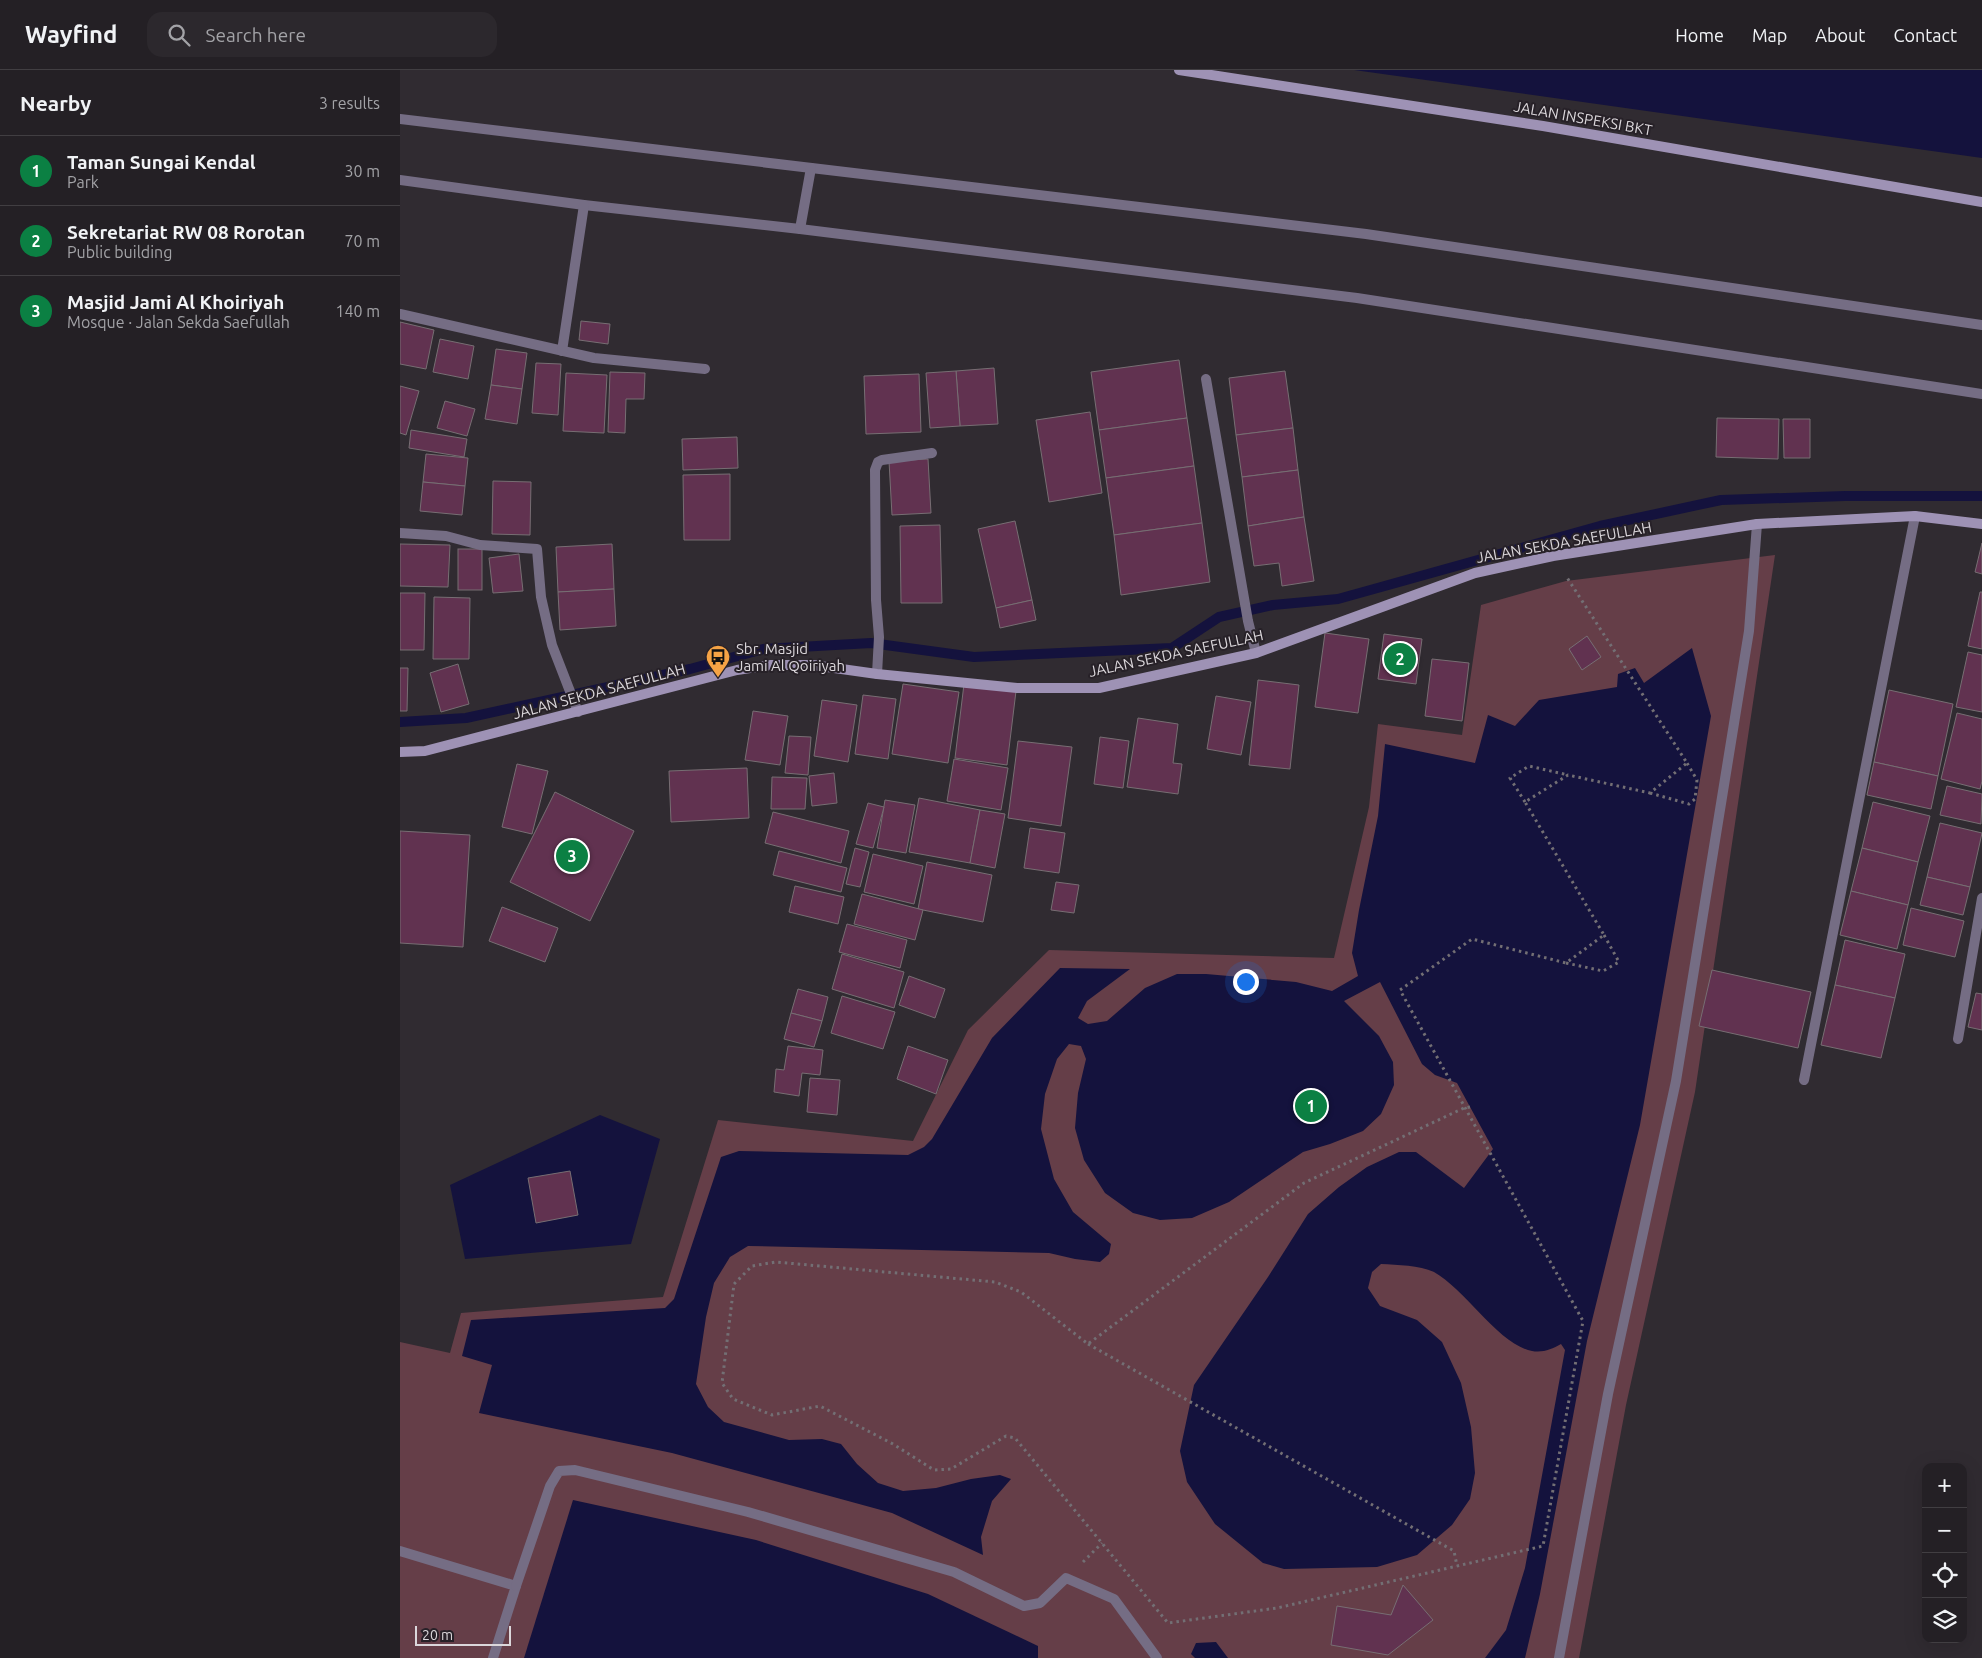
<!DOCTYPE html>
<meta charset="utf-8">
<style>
body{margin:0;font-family:Ubuntu,sans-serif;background:#2c282d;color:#f1f3f6}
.controls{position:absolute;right:15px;bottom:15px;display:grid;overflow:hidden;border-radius:10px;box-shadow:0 5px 20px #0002}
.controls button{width:45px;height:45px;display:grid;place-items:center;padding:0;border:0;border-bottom:1px solid #413e42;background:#242025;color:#f1f3f6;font:25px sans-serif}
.scale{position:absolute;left:15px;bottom:12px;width:96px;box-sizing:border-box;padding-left:5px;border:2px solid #dbd7db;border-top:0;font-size:14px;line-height:18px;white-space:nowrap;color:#dbd7db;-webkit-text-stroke:4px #272128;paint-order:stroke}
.you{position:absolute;left:845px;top:911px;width:18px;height:18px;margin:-12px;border:4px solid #fff;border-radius:50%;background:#1a73e8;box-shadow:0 0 0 8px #1a73e833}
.badge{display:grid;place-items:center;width:32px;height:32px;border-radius:50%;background:#0b8043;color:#fff;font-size:16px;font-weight:700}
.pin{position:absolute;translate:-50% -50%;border:2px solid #fff;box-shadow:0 1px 5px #0006}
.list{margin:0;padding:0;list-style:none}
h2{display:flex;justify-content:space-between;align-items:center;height:65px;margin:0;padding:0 20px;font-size:21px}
h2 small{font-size:16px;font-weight:400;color:#a3a3a7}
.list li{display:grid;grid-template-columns:32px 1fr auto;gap:15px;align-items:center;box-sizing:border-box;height:70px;padding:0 20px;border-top:1px solid #413e42}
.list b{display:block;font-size:19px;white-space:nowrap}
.list p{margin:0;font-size:16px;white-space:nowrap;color:#a3a3a7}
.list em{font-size:16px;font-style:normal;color:#a3a3a7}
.icon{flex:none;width:28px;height:28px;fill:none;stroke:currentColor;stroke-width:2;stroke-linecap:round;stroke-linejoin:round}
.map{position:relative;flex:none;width:1582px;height:1588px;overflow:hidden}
header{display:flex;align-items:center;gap:30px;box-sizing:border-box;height:70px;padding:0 25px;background:#242025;border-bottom:1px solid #413e42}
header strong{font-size:24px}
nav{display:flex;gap:28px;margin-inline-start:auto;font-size:18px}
.search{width:350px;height:45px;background:#2c282d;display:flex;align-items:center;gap:12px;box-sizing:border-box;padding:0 18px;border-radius:15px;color:#a3a3a7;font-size:19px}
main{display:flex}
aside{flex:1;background:#242025}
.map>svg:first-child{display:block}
.green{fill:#653e48}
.water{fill:#14123d}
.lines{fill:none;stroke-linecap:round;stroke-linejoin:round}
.stream{stroke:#14123d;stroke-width:10}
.building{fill:#613250;stroke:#776e73}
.path{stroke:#736f74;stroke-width:3;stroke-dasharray:2.5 4;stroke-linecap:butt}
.lane{stroke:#756d84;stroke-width:10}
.street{stroke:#756d84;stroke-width:10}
.secondary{stroke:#9e92b5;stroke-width:10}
.labels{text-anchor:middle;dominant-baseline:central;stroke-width:4;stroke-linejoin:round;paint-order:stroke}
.street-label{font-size:15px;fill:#dbd7db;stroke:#272128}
.poi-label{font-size:15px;fill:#dbd7db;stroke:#272128;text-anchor:start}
</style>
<header>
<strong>Wayfind</strong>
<div class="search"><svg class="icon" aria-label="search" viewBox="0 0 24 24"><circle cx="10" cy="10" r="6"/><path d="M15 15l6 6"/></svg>Search here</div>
<nav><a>Home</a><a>Map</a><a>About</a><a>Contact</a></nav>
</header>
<main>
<aside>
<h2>Nearby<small>3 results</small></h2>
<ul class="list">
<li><span class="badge">1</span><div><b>Taman Sungai Kendal</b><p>Park</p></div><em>30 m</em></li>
<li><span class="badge">2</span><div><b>Sekretariat RW 08 Rorotan</b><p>Public building</p></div><em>70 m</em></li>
<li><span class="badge">3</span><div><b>Masjid Jami Al Khoiriyah</b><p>Mosque · Jalan Sekda Saefullah</p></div><em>140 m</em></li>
</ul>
</aside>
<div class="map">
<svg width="1582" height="1588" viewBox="0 0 1582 1588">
<rect width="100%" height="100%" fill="#302b31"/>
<!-- green -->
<polygon class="green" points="1375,485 1295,1022 1226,1335 1179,1588 0,1588 0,1272 50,1283 61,1243 263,1227 318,1050 513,1071 568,960 649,880 934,888 969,737 978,654 1062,665 1081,535 1166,511"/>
<!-- water -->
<g class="water">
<polygon points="954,0 1582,0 1582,88"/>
<path d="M1292 578 1311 646 1240 1055 1187 1271 1140 1524 1125 1588H1085L1106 1560 1125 1498 1165 1280 1161 1274C1152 1279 1143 1283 1132 1281 1099 1275 1065 1219 1034 1202 1019 1195 998 1195 981 1194L972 1202 968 1218 980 1236 1017 1250 1042 1272 1061 1313 1071 1357 1075 1403 1070 1429 1052 1455 1017 1485 977 1497 884 1499 863 1493 815 1454 787 1412 780 1381 794 1315 868 1207 908 1144 939 1117 967 1097 999 1082H1016L1064 1118 1093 1079 1057 1013 1035 1005 1022 994 980 912 944 931 979 966 993 992 994 1015 981 1044 963 1061 930 1074 903 1082 829 1132 792 1148 760 1150 733 1143 705 1123 684 1090 675 1058 678 1023 686 989 681 976 669 974 657 989 645 1024 641 1059 654 1109 673 1142 711 1174 709 1184 700 1192 675 1189 649 1183 348 1176 330 1187 314 1213 306 1247 296 1314 308 1337 324 1352 389 1370 422 1369 441 1374 457 1394 478 1413 503 1421 536 1418 571 1409 600 1405 611 1409 592 1431 581 1467 583 1485 492 1443 272 1383 79 1343 92 1295 62 1286 71 1250 265 1238 274 1229 321 1087 339 1081 508 1085 524 1077 532 1069 592 968 660 898 730 899 687 931 678 948 688 954 707 951 745 918 777 904H806L896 912 932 921 958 906 952 883 959 840 978 746 985 674 1075 693 1088 645 1115 656 1139 630 1217 617 1218 604 1235 598 1244 613Z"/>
<polygon points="200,1045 260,1069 231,1174 65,1189 50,1115"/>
<polygon points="173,1430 356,1470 528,1524 638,1576 638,1588 124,1588"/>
<polygon points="816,1572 828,1588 795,1588 791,1584 796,1573"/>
</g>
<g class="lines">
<!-- stream -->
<polyline class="stream" points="0,652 66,648 290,599 363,579 471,573 574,587 772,578 819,547 873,535 938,529 1200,456 1321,430 1445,426 1582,426"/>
</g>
<!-- building -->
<g class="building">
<polygon points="181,251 210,254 208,274 179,270"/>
<polygon points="0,252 34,260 26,299 0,294"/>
<polygon points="40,269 74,276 68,309 33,302"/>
<polygon points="96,279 127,283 122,319 91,315"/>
<polygon points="779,290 787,348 699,360 691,302"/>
<polygon points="136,293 161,294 158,345 132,343"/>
<polygon points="594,298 598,354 560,356 556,301"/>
<polygon points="556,301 560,356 530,358 526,303"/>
<polygon points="885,301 893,358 836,365 829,308"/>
<polygon points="210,302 245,303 244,329 226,329 225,363 208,362"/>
<polygon points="166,303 207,305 204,363 163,361"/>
<polygon points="519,304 521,362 466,364 464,306"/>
<polygon points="91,315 122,319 117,354 85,349"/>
<polygon points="0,316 19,321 6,365 0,363"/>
<polygon points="45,331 75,339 67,366 37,358"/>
<polygon points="690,342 702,423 649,432 636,350"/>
<polygon points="787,348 794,396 706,408 699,360"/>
<polygon points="1317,348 1379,349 1378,389 1316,387"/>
<polygon points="1383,349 1410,349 1410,388 1384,388"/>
<polygon points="893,358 898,400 842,407 836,365"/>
<polygon points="11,360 67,369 64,387 9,378"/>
<polygon points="337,367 338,398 283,400 282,369"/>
<polygon points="26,384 68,388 65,416 23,412"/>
<polygon points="528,389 531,443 492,445 489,391"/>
<polygon points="794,396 802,453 714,465 706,408"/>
<polygon points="898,400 904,447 848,456 842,407"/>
<polygon points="330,404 330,470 284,470 283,405"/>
<polygon points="93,411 131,412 130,465 92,464"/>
<polygon points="23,412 65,416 62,445 20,441"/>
<polygon points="904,447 914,511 882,516 879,493 854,496 848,456"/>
<polygon points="615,451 632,530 596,538 578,459"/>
<polygon points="802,453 810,512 721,525 714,465"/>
<polygon points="540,455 542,533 501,533 500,456"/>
<polygon points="1582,473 1582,504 1575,502"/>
<polygon points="0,474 50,475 48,517 0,516"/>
<polygon points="212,474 214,519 158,522 156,477"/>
<rect x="58" y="479" width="24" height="41"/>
<polygon points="119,484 123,521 93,523 89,488"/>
<polygon points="214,519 216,556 160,560 158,522"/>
<polygon points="1580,522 1582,522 1582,579 1568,576"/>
<polygon points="0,523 25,523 24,580 0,580"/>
<polygon points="34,527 70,528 69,589 33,589"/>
<polygon points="632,530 636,550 600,558 596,538"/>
<polygon points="925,563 969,569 958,643 915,637"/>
<polygon points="984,564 1022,569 1016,614 978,609"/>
<polygon points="1187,566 1201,587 1182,600 1169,579"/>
<polygon points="1568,582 1582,585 1582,642 1556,637"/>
<polygon points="1032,589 1069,593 1062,651 1025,646"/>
<polygon points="58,594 69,634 41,642 30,603"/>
<polygon points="0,598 8,598 7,641 0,641"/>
<polygon points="858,610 899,615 890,699 849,695"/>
<polygon points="503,614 559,622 548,693 492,684"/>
<polygon points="564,614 616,621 607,695 555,688"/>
<polygon points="1489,620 1553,634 1538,706 1474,692"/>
<polygon points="463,625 496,629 488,689 455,684"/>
<polygon points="816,626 851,632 841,685 807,679"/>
<polygon points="422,630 457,635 448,692 414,686"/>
<polygon points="353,641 388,646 380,695 345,690"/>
<polygon points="1557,643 1582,649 1582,711 1580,719 1541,709"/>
<polygon points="738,648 778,654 773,693 782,694 778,724 727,717"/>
<polygon points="389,666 411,667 408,705 385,703"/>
<polygon points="700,667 729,671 723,718 694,714"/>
<polygon points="618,671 672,677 661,756 608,748"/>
<polygon points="554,689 608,698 601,740 547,731"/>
<polygon points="1474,692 1538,706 1531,739 1467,725"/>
<polygon points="117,694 148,701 132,764 102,757"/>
<polygon points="347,698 349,748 271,752 269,701"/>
<polygon points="434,703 437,733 412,736 409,706"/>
<polygon points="372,707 407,708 405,739 371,739"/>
<polygon points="1547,716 1582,724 1581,754 1540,745"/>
<polygon points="155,722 234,761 190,851 110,812"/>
<polygon points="519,728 580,740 570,793 509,782"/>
<polygon points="485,730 515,735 506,783 477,778"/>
<polygon points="1473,732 1530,746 1518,792 1462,778"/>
<polygon points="468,733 484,737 473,778 456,774"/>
<polygon points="580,740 605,744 595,798 570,793"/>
<polygon points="373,742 449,761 441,793 365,773"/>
<polygon points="1540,753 1582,763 1570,817 1527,807"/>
<polygon points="630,758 665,763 659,803 624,798"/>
<polygon points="0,761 70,765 63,877 0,873"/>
<polygon points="455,778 469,782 460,817 446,814"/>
<polygon points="1462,778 1518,792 1508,835 1451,821"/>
<polygon points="379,781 447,798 441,822 373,805"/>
<polygon points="473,784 523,796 514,834 464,822"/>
<polygon points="527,792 592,805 583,852 518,839"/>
<polygon points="1527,807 1570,817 1563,845 1520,835"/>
<polygon points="656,812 679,815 674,843 651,840"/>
<polygon points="395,816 444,827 438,854 389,842"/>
<polygon points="1451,821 1508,835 1497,879 1440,865"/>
<polygon points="462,824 523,840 515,870 454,854"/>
<polygon points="102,837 158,858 145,892 89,871"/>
<polygon points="1511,838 1564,851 1555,887 1503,875"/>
<polygon points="447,854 507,870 500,898 439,882"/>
<polygon points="1445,870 1505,884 1495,928 1435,915"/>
<polygon points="442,884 504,902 494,938 432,919"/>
<polygon points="1312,900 1411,922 1398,978 1299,956"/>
<polygon points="509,906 545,919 535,948 499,935"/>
<polygon points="1435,915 1495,928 1481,988 1421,975"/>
<polygon points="398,919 428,927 422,951 391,943"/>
<polygon points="1576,923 1582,924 1582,960 1568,957"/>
<polygon points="442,926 495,942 483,979 431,963"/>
<polygon points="391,943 422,951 414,977 384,969"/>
<polygon points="388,976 423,980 420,1005 402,1003 399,1026 374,1022 376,999 384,1000"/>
<polygon points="508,976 548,990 536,1024 497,1009"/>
<polygon points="410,1008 440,1010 437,1045 407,1042"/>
<polygon points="170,1101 178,1145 136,1153 128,1108"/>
<polygon points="1003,1515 1033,1550 988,1585 931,1575 937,1536 991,1545"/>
</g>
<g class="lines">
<!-- path -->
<g class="path">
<polyline points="1250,723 1289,734 1295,729 1297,710 1287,693"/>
<polyline points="1125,732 1110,708 1129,696 1168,705"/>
<polyline points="1166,893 1203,901 1219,892 1204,865"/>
<polyline points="1070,1037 1064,1038 904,1113 688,1274 621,1222 595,1212 376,1192 352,1196 334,1214 322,1313 333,1329 372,1345 420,1336 493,1374 534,1400 551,1399 606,1366 615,1368 768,1553 877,1538 1143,1476 1183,1251 1000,920 1072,869 1166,893 1204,865 1125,732 1168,705 1250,723 1287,693 1166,506"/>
<polyline points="688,1274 1054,1481 1057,1496"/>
<polyline points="683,1492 702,1473"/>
</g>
<!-- lane -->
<g class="lane">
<polyline points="0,1481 116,1516 93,1588"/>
<polyline points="116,1516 150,1416 159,1401 175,1400 348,1442 554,1502 624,1536 640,1533 666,1508 714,1529 757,1588"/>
<polyline points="1159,1588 1208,1324 1276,1011 1349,561 1357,454"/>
</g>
<!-- street -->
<g class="street">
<polyline points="0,49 966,164 1582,255"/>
<polyline points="0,110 184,135 400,159 957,228 1582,324"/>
<polyline points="400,159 411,98"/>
<polyline points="0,244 194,288 305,299"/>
<polyline points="162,281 184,135"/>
<polyline points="806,309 848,551 856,583"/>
<polyline points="0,463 46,466 80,475 137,479 141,527 152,575 178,642"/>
<polyline points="477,604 479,567 476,530 475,400 478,392 482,390 532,383"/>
<polyline points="1558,969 1582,828"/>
<polyline points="1404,1010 1515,446"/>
</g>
<!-- secondary -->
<g class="secondary">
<polyline points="779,0 1143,56 1582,132"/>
<polyline points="0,682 25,681 337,600 371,595 413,595 477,604 617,618 699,618 856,583 1075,503 1153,486 1357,454 1515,446 1582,454"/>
</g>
</g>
<!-- icons -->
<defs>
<symbol id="bus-pin" viewBox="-11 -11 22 30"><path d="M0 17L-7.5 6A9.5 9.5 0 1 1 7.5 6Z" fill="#f5a345" stroke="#272128"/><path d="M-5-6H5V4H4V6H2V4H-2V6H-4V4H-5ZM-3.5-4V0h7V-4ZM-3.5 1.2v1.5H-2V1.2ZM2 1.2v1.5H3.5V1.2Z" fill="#111"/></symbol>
</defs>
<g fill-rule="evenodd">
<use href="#bus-pin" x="304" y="573" width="28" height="38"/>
</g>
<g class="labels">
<!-- street labels -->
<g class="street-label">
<text transform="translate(1183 48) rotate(10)">JALAN INSPEKSI BKT</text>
<text transform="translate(1164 472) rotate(-10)">JALAN SEKDA SAEFULLAH</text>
<text transform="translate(776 583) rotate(-12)">JALAN SEKDA SAEFULLAH</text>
<text transform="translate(199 621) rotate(-15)">JALAN SEKDA SAEFULLAH</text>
</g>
<!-- poi labels -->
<g class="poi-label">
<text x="336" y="578">Sbr. Masjid<tspan x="336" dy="17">Jami Al Qoiriyah</tspan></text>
</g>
</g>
</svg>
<div class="controls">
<button>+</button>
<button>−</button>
<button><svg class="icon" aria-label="locate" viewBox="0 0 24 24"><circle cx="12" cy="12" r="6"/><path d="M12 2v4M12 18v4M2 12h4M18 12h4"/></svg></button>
<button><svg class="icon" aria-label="layers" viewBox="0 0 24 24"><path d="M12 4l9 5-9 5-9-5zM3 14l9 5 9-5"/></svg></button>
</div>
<div class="scale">20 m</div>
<div class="you"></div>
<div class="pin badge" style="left:911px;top:1036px">1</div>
<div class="pin badge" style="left:1000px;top:589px">2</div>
<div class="pin badge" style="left:172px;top:786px">3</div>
</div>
</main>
